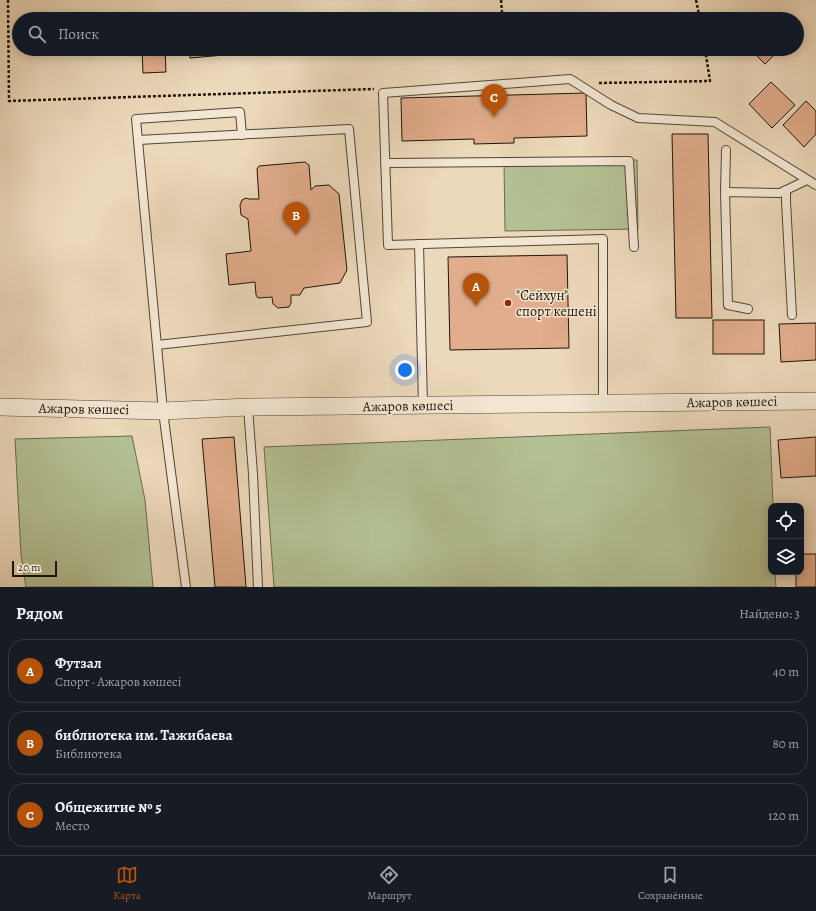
<!DOCTYPE html>
<html lang="ru">
<meta charset="utf-8">
<style>
body{margin:0;font-family:Alegreya,serif;background:#242831;color:#f1f3f6}
.controls{position:absolute;right:12px;bottom:12px;display:grid;overflow:hidden;border-radius:8px;box-shadow:0 2px 10px #0003}
.controls button{width:36px;height:36px;display:grid;place-items:center;padding:0;border:0;border-bottom:1px solid #363941;background:#171b24;color:#f1f3f6;font:20px sans-serif}
.scale{position:absolute;left:12px;bottom:10px;width:45px;box-sizing:border-box;padding-left:4px;border:2px solid #1d1509;border-top:0;font-size:11px;line-height:14px;white-space:nowrap;color:#1d1509;-webkit-text-stroke:3px #f3e6d2;paint-order:stroke}
.you{position:absolute;left:405px;top:370px;width:14px;height:14px;margin:-10px;border:3px solid #fff;border-radius:50%;background:#1a73e8;box-shadow:0 0 0 6px #1a73e833}
.badge{display:grid;place-items:center;width:26px;height:26px;border-radius:50%;background:#b45309;color:#fff;font-size:13px;font-weight:700}
.pin{position:absolute;translate:-50% -33px;filter:drop-shadow(0 1px 2px #0008)}
.pin::after{content:'';position:absolute;top:21px;width:14px;height:12px;background:inherit;clip-path:polygon(0 0,100% 0,50% 100%)}
.list{margin:0;padding:0;list-style:none}
h2{display:flex;justify-content:space-between;align-items:center;height:52px;margin:0;padding:0 16px;font-size:17px}
h2 small{font-size:13px;font-weight:400;color:#9ea1a6}
.list li{display:grid;grid-template-columns:26px 1fr auto;gap:12px;align-items:center;box-sizing:border-box;height:64px;margin:0 8px 8px;padding:0 8px;border:1px solid #363941;border-radius:16px}
.list b{display:block;font-size:15px;white-space:nowrap}
.list p{margin:0;font-size:13px;white-space:nowrap;color:#9ea1a6}
.list em{font-size:13px;font-style:normal;color:#9ea1a6}
.icon{flex:none;width:22px;height:22px;fill:none;stroke:currentColor;stroke-width:2;stroke-linecap:round;stroke-linejoin:round}
.map{position:relative;flex:none;width:816px;height:587px;overflow:hidden}
.search{position:absolute;background:#171b24;box-shadow:0 2px 10px #0003;left:12px;right:12px;top:12px;height:44px;display:flex;align-items:center;gap:10px;box-sizing:border-box;padding:0 14px;border-radius:22px;color:#9ea1a6;font-size:15px}
.sheet{height:268px;background:#171b24}
nav{display:flex;justify-content:space-around;align-items:center;box-sizing:border-box;height:56px;border-top:1px solid #363941;background:#171b24;font-size:11px;color:#9ea1a6}
nav a{display:grid;justify-items:center;gap:2px}
nav .on{color:#b45309}
.map>svg:first-child{display:block}
.green{fill:#b3c093;stroke:#686a4e}
.building{fill:#e2ad8d;stroke:#1d1509}
.lines{fill:none;stroke-linecap:round;stroke-linejoin:round}
.service-casing{stroke:#514635;stroke-width:10}
.minor-casing{stroke:#514635;stroke-width:18}
.path{stroke:#1d1509;stroke-width:2.5;stroke-dasharray:3 2;stroke-linecap:butt}
.service{stroke:#f3e6d2;stroke-width:8}
.minor{stroke:#f3e6d2;stroke-width:17}
.poi-dot{fill:#8f2418;stroke:#f3e6d2;stroke-width:1.5}
.labels{text-anchor:middle;dominant-baseline:central;stroke-width:3;stroke-linejoin:round;paint-order:stroke}
.poi-label{font-size:14px;fill:#1d1509;stroke:#f3e6d2;text-anchor:start}
.street-label{font-size:14px;fill:#1d1509;stroke:#f3e6d2}
</style>
<div class="map">
<svg width="816" height="587" viewBox="0 0 816 587">
<rect width="100%" height="100%" fill="#ecd8ba"/>
<filter id="stains"><feTurbulence type="fractalNoise" baseFrequency=".005" numOctaves="4"/><feColorMatrix values="0 0 0 0 .2 0 0 0 0 .09 0 0 0 0 .02 0 0 0 .5 -.17"/></filter>
<radialGradient id="worn" r=".72"><stop offset=".6" stop-color="#630" stop-opacity="0"/><stop offset="1" stop-color="#630" stop-opacity=".3"/></radialGradient>
<!-- green -->
<g class="green">
<polygon points="637,160 638,229 505,231 504,162"/>
<polygon points="770,427 773,506 771,506 771,572 775,572 776,587 274,587 264,447"/>
<polygon points="132,436 145,500 153,587 26,587 21,555 15,439"/>
</g>
<!-- building -->
<g class="building">
<polygon points="472,14 473,19 439,19 439,15"/>
<polygon points="142,49 165,49 166,72 143,73"/>
<polygon points="190,49 224,49 224,55 190,58"/>
<polygon points="750,49 780,49 765,64"/>
<polygon points="771,82 795,105 772,128 749,104"/>
<polygon points="586,93 587,136 514,138 514,143 474,144 474,139 402,141 401,98"/>
<polygon points="806,101 816,111 816,134 804,147 783,125"/>
<polygon points="672,134 708,134 712,318 676,318"/>
<polygon points="305,162 309,165 311,190 315,186 329,185 339,194 347,270 340,283 304,288 300,295 291,295 291,303 289,307 278,308 273,304 272,297 258,298 256,295 255,282 229,285 226,254 251,251 248,219 241,215 240,205 242,200 246,198 249,199 259,199 257,169 259,166"/>
<polygon points="567,255 569,348 450,350 448,257"/>
<rect x="713" y="320" width="51" height="34"/>
<polygon points="816,323 816,360 781,362 779,324"/>
<polygon points="234,437 246,587 215,587 202,439"/>
<polygon points="816,437 816,476 781,478 778,440"/>
<polygon points="801,554 816,554 816,587 796,587 796,572 801,572"/>
</g>
<g class="lines">
<defs>
<g id="service">
<polyline points="138,140 349,129 367,322 157,345"/>
<polyline points="385,163 629,161 634,247"/>
<polyline points="786,190 786,201 792,315"/>
<polyline points="725,192 726,150"/>
<polyline points="419,244 423,405"/>
<polyline points="748,309 728,305 725,192 780,193 807,180"/>
<polyline points="603,403 603,239 388,245 383,93 570,79 611,105 638,118 715,122 816,185"/>
<polyline points="248,407 253,474 258,587"/>
<polyline points="186,587 163,411 136,119 240,112 242,135"/>
</g>
<polyline id="minor" points="0,407 163,411 248,407 816,401"/>
</defs>
<!-- service casing -->
<use href="#service" class="service-casing"/>
<!-- minor casing -->
<use href="#minor" class="minor-casing"/>
<!-- path -->
<g class="path">
<polyline points="8,0 9,101 374,89"/>
<polyline points="501,0 502,13"/>
<polyline points="696,0 700,19"/>
<polyline points="599,83 710,81 705,49"/>
</g>
<!-- service -->
<use href="#service" class="service"/>
<!-- minor -->
<use href="#minor" class="minor"/>
</g>
<!-- markers -->
<circle class="poi-dot" cx="508" cy="303" r="4"/>
<g class="labels">
<!-- poi labels -->
<g class="poi-label">
<text x="516" y="295">"Сейхун"<tspan x="516" dy="16">спорт кешені</tspan></text>
</g>
<!-- street labels -->
<g class="street-label">
<text transform="translate(732 402) rotate(-1)">Ажаров көшесі</text>
<text transform="translate(408 406) rotate(-1)">Ажаров көшесі</text>
<text transform="translate(84 409) rotate(1)">Ажаров көшесі</text>
</g>
</g>
<rect width="100%" height="100%" filter="url(#stains)"/>
<rect width="100%" height="100%" fill="url(#worn)"/>
</svg>
<div class="controls">
<button><svg class="icon" aria-label="locate" viewBox="0 0 24 24"><circle cx="12" cy="12" r="6"/><path d="M12 2v4M12 18v4M2 12h4M18 12h4"/></svg></button>
<button><svg class="icon" aria-label="layers" viewBox="0 0 24 24"><path d="M12 4l9 5-9 5-9-5zM3 14l9 5 9-5"/></svg></button>
</div>
<div class="scale">20 m</div>
<div class="you"></div>
<div class="pin badge" style="left:476px;top:306px">A</div>
<div class="pin badge" style="left:296px;top:235px">B</div>
<div class="pin badge" style="left:494px;top:117px">C</div>
<div class="search"><svg class="icon" aria-label="search" viewBox="0 0 24 24"><circle cx="10" cy="10" r="6"/><path d="M15 15l6 6"/></svg>Поиск</div>
</div>
<section class="sheet">
<h2>Рядом<small>Найдено: 3</small></h2>
<ul class="list">
<li><span class="badge">A</span><div><b>Футзал</b><p>Спорт · Ажаров көшесі</p></div><em>40 m</em></li>
<li><span class="badge">B</span><div><b>библиотека им. Тажибаева</b><p>Библиотека</p></div><em>80 m</em></li>
<li><span class="badge">C</span><div><b>Общежитие № 5</b><p>Место</p></div><em>120 m</em></li>
</ul>
</section>
<nav>
<a class="on"><svg class="icon" aria-label="map" viewBox="0 0 24 24"><path d="M3 6l6-2 6 2 6-2v14l-6 2-6-2-6 2zM9 4v14M15 6v14"/></svg>Карта</a>
<a><svg class="icon" aria-label="directions" viewBox="0 0 24 24"><path d="M12 3l9 9-9 9-9-9zM9 14v-3h6M13 9l2 2-2 2"/></svg>Маршрут</a>
<a><svg class="icon" aria-label="saved" viewBox="0 0 24 24"><path d="M7 4h10v16l-5-4-5 4z"/></svg>Сохранённые</a>
</nav>
